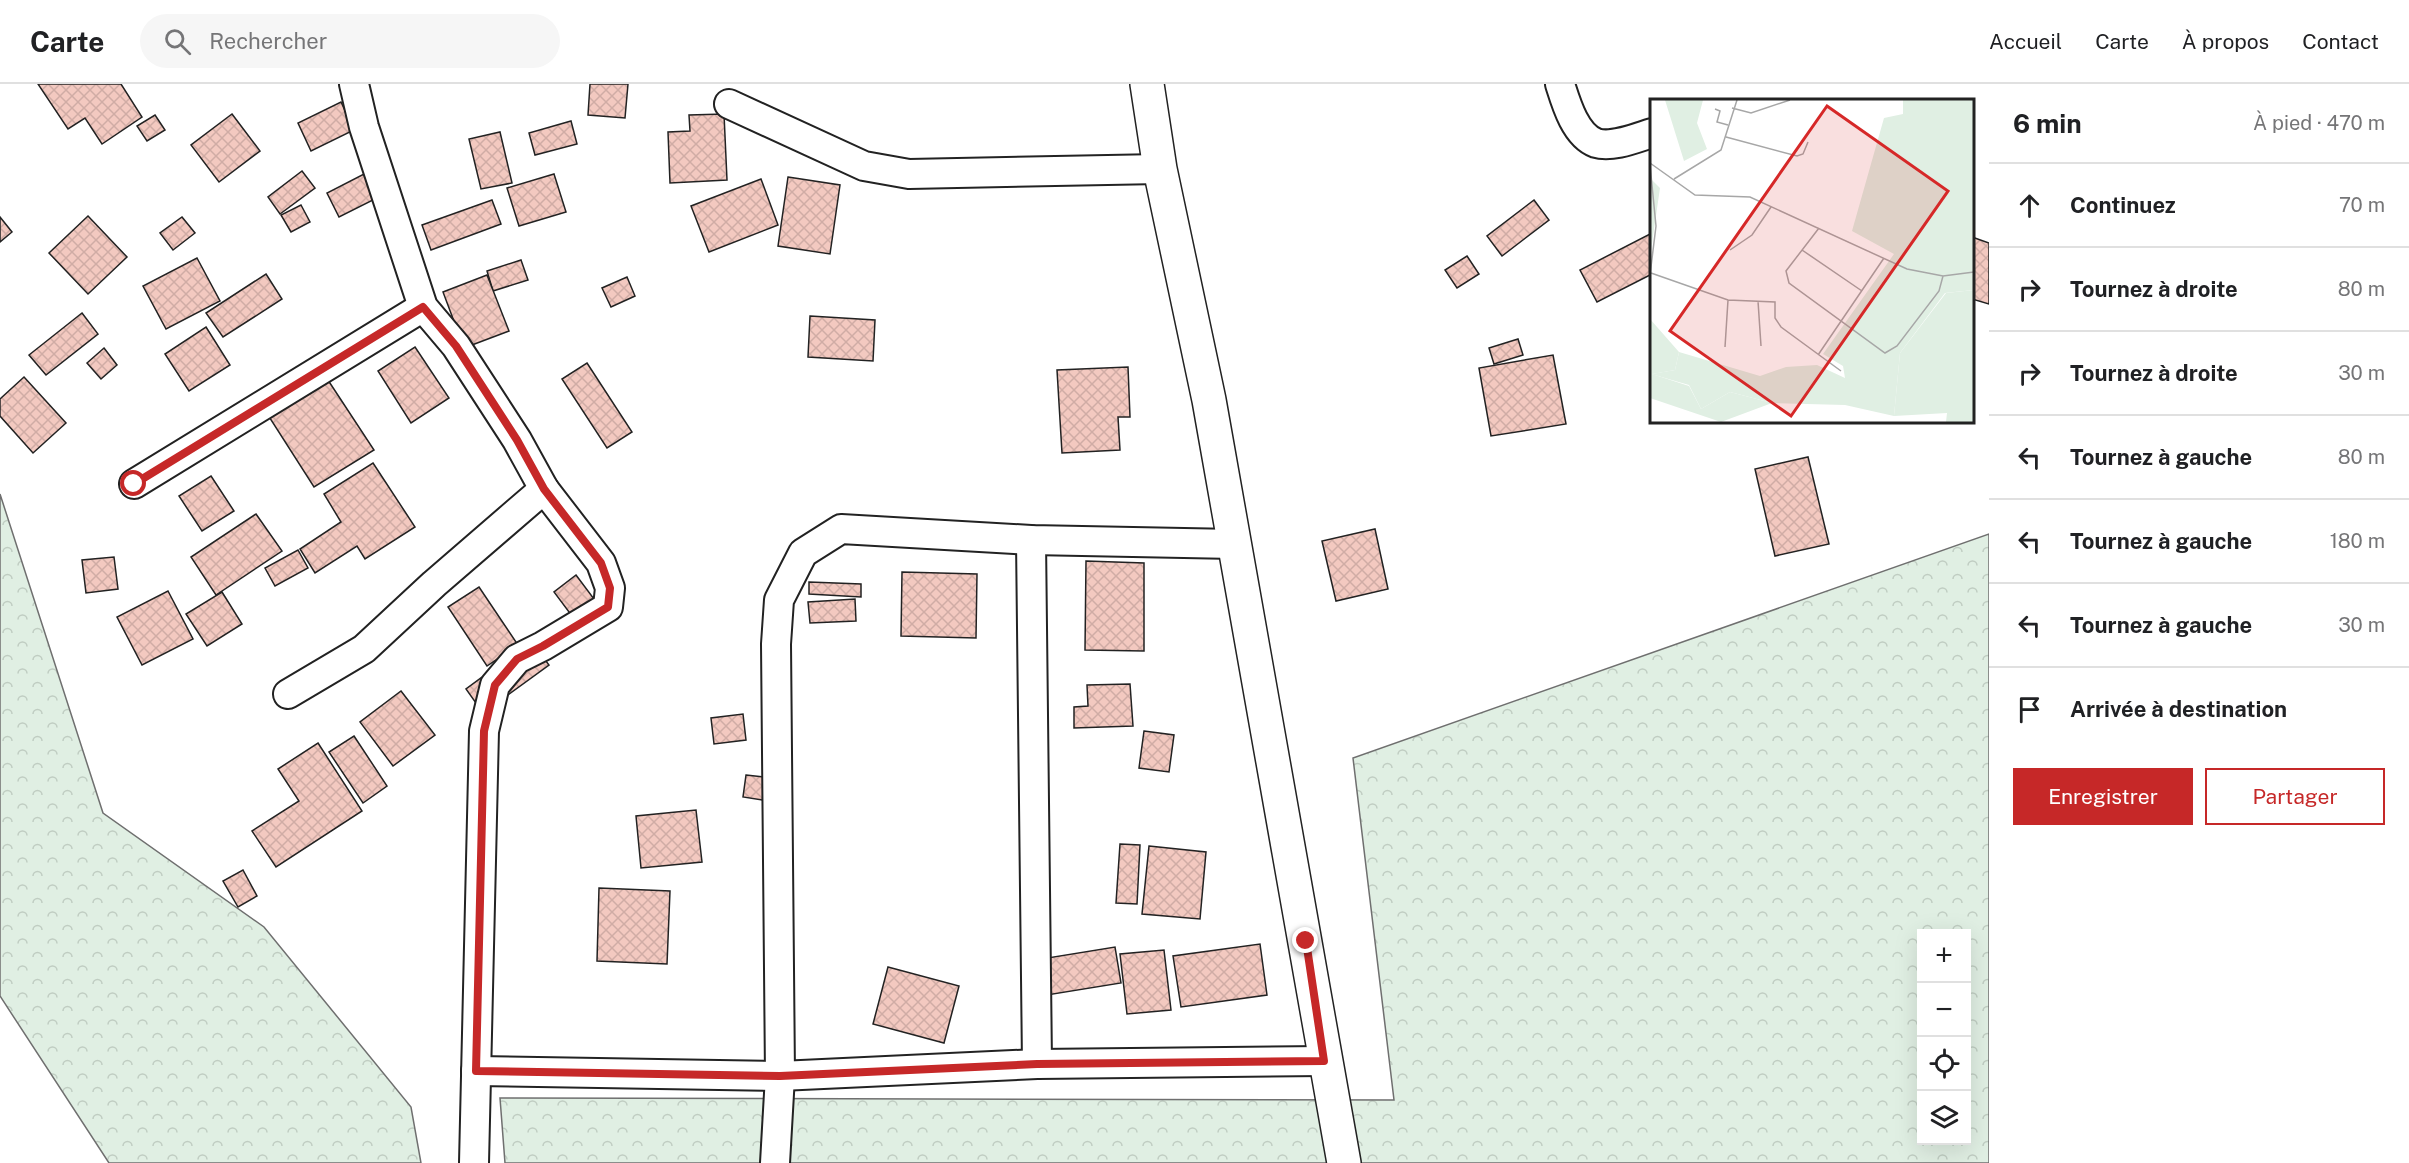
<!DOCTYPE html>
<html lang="fr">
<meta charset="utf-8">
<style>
body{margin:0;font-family:"Public Sans",sans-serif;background:#f6f6f6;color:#202124}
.controls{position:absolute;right:18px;bottom:18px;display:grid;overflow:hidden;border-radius:0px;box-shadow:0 6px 24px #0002}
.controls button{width:54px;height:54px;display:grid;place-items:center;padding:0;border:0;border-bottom:2px solid #e0e0e0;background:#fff;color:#202124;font:30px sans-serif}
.stop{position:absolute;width:18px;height:18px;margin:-14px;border:4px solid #c62828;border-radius:50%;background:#fff}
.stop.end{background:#c62828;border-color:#fff;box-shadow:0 2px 6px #0008}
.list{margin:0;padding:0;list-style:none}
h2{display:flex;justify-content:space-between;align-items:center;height:78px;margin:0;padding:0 24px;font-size:26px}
h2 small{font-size:20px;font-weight:400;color:#757577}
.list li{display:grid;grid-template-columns:39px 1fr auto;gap:18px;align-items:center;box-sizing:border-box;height:84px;padding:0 24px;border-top:2px solid #e0e0e0}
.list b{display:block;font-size:22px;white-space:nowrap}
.list em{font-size:20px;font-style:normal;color:#757577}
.actions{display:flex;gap:12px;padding:18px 24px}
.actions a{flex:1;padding:14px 0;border:2px solid #c62828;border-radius:0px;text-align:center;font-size:21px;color:#c62828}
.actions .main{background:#c62828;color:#fff}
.icon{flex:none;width:33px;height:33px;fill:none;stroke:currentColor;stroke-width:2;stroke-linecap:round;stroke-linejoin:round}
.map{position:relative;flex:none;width:1989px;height:1079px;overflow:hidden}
header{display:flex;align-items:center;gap:36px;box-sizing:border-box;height:84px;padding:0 30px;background:#fff;border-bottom:2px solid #e0e0e0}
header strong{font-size:28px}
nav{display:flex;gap:33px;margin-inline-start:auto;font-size:21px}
.search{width:420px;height:54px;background:#f6f6f6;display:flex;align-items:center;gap:15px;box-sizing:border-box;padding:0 21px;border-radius:33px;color:#757577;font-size:22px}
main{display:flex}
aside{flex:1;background:#fff}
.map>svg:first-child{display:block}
.forest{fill:url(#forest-crowns);stroke:#6f6f6f;stroke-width:1.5;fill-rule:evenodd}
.building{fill:url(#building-cross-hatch);stroke:#222;stroke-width:1.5}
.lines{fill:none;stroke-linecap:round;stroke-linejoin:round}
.street-casing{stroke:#222;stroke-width:32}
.secondary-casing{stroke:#222;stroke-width:36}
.street{stroke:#fff;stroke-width:28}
.secondary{stroke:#fff;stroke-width:33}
.route{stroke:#c62828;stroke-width:8}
.inset-road{fill:none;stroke:#a7a7a7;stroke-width:1.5}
.view{fill:#d62828;fill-opacity:0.15;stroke:#d62828;stroke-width:3}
.inset-edge{fill:none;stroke:#222;stroke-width:3}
</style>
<header>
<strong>Carte</strong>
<div class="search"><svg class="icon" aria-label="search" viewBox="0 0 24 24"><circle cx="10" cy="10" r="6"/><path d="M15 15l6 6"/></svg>Rechercher</div>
<nav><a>Accueil</a><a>Carte</a><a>À propos</a><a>Contact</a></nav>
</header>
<main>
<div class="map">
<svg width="1989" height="1079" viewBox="0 0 1989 1079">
<defs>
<pattern id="forest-crowns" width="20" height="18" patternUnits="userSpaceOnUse" patternTransform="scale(1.5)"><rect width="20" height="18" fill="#e0efe3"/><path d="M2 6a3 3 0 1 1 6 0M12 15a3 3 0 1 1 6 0" fill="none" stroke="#c0cdc2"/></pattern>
<pattern id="building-cross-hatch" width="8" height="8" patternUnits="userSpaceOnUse" patternTransform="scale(1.5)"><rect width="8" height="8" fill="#f3c9c0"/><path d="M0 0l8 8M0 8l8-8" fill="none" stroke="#d0aca5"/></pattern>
</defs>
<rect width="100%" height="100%" fill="#fff"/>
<!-- forest -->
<g class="forest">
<polygon points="0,410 103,729 264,843 411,1023 421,1079 109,1079 0,912"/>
<path d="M1989 450V1079H505L500 1014 1394 1016 1353 674ZM1922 850H1966V1056H1922Z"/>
</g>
<!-- building -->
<g class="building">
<polygon points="38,0 121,0 142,33 102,60 85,34 68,45"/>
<polygon points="590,0 628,0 625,34 588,31"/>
<polygon points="341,18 354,46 311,67 298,39"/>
<polygon points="232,30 260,67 219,98 191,61"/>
<polygon points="724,30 727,96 670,99 668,48 690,47 689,31"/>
<polygon points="155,31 165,46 147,57 137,42"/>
<polygon points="571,37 577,60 535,71 529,49"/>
<polygon points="500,48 512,99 481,105 469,55"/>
<polygon points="302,87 315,104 280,130 268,113"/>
<polygon points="366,89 379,113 339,133 327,109"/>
<polygon points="554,90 566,128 519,142 507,104"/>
<polygon points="788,93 840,101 830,170 778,162"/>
<polygon points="761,95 778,141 709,168 691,122"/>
<polygon points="492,116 501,140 431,166 422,141"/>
<polygon points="1534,116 1549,136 1502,172 1487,152"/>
<polygon points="301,121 310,138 291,148 281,131"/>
<polygon points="88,132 127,173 88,210 49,169"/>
<polygon points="0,133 12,148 0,158"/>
<polygon points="182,133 195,149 173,166 160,149"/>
<polygon points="1652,149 1652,190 1597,218 1580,186"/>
<polygon points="1972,153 1989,159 1989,220 1972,215"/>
<polygon points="1467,172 1479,190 1457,204 1445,186"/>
<polygon points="197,174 220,217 166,245 143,202"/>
<polygon points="521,176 528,196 493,207 487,187"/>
<polygon points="266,190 282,215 223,253 206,229"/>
<polygon points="487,191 509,247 464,264 443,208"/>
<polygon points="627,193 635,212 611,223 602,204"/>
<polygon points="82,229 98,250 46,291 29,271"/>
<polygon points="810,232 875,236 873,277 808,273"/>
<polygon points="206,243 230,281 189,307 165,270"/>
<polygon points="1518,255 1523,271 1494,280 1489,264"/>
<polygon points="415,263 449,314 411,339 378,287"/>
<polygon points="104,264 117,281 101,295 87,279"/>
<polygon points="1553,271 1566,340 1491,352 1479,284"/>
<polygon points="587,279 632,348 607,364 562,295"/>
<polygon points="1128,283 1130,333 1118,333 1120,366 1062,369 1057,286"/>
<polygon points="324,290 374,366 314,403 266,328"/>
<polygon points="24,293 66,339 33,369 0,332 0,315"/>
<polygon points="1808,373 1829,460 1775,472 1755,385"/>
<polygon points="373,379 415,443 365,475 357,462 315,489 300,465 341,438 324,410"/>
<polygon points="211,392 234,427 202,447 179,412"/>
<polygon points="256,430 282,467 216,511 191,473"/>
<polygon points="1375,445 1388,505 1336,517 1322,457"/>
<polygon points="298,466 308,484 275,502 265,484"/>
<polygon points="114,473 118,505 86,509 82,476"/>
<polygon points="1086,477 1144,479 1144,567 1085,566"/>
<polygon points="902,488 977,490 976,554 901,552"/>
<polygon points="576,491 603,527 581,544 554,508"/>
<polygon points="809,498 861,500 861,513 809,510"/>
<polygon points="479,503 518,561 487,582 448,523"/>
<polygon points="168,507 193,555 142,581 117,533"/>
<polygon points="222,508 242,540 207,562 186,530"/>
<polygon points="855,515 856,537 810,539 808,518"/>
<polygon points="531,557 549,581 483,629 466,605"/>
<polygon points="1130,600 1133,642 1074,644 1074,623 1088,622 1087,601"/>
<polygon points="401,607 435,651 393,682 360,638"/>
<polygon points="743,630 746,656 714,660 711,634"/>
<polygon points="1144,647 1174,651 1169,688 1139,684"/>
<polygon points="354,652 387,702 363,719 329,668"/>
<polygon points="318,659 362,727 276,783 252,747 299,717 278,685"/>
<polygon points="746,691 772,694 768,717 743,713"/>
<polygon points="696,726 702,778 641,784 636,732"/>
<polygon points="1120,760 1140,761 1137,820 1116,819"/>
<polygon points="1149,762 1206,768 1200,835 1142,830"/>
<polygon points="243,786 257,812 238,823 223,797"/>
<polygon points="599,804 670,807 667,880 597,877"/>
<polygon points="1260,860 1267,911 1181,923 1173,872"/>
<polygon points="1115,863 1121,899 1047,911 1041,875"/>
<polygon points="1164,866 1171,926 1127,930 1120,870"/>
<polygon points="888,883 959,902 944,959 873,940"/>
</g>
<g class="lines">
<defs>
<g id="street">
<polyline points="354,0 364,43 423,223 456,262 517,356 544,405 601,479 610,504 608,523 543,562 517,575 495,601 484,647 474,1079"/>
<path d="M1560 0C1566 19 1575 51 1596 59 1612 64 1636 54 1652 49"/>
<polyline points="729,20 864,82 909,90 1160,85"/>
<polyline points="134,400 423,223"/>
<polyline points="1031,456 1037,980"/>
<polyline points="288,610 364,565 434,500 544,405"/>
<polyline points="476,987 780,992 1037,980 1324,977"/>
<polyline points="775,1079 780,992 776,560 779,516 803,469 841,445 1031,456 1235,460"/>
</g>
<polyline id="secondary" points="1147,0 1160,85 1209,316 1344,1079"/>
</defs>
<!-- street casing -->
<use href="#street" class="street-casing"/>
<!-- secondary casing -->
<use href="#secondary" class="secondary-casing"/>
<!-- street -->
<use href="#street" class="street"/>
<!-- secondary -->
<use href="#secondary" class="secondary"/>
</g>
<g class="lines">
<!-- route -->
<polyline class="route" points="134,400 423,223 456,262 517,356 544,405 601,479 610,504 608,523 543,562 517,575 495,601 484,647 476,987 780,992 1037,980 1324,977 1306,857"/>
</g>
<!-- overview -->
<g transform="translate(1650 15)">
<rect width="324" height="324" fill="#fff"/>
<path d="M15 1H53L47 24 57 50 34 62ZM324 191V323H296L297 314 244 317 250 254 296 194ZM0 220 29 253 25 271 2 275 39 287 51 310 80 293 122 304 71 323 0 299Z" fill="#e0efe3"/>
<path d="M253 1H324V191L295 194 250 254 244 317 195 306 122 304 80 293 51 310 39 286 1 275 25 271 29 253 110 277 136 268 167 266 195 279 193 267 173 255 244 155 202 132 234 19 253 15ZM0 79 10 89 0 158Z" fill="#e0efe3"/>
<path class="inset-road" d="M82 9 101 14 140 1M65 10 70 12 67 23 78 26M76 38 147 57 153 55 158 43M0 64 45 96 100 98 257 170 293 177 324 173M0 66 6 127 0 176M24 80 71 51 87 1M169 129 136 172 139 184 235 254 247 247 289 192 293 177M80 151 102 136 121 108M152 151 212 192M1 174 78 201 125 203V219L131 228 191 272M108 202 111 247M75 248 78 201M168 256 234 159"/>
<path class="view" d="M177 7 298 92 141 317 20 232Z"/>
<rect width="324" height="324" class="inset-edge"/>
</g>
</svg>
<div class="controls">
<button>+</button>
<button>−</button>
<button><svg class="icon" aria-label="locate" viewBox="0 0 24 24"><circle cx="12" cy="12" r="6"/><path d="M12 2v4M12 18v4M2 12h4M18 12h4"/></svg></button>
<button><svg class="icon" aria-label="layers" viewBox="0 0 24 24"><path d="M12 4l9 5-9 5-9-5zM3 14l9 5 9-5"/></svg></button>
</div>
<div class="stop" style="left:134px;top:400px"></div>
<div class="stop end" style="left:1306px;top:857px"></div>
</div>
<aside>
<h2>6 min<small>À pied · 470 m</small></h2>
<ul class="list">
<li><svg class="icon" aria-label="ahead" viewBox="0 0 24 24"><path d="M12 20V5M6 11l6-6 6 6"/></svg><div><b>Continuez</b></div><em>70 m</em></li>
<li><svg class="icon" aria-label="right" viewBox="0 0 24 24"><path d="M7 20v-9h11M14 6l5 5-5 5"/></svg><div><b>Tournez à droite</b></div><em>80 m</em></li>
<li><svg class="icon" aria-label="right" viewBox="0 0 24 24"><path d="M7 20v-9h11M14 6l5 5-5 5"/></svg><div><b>Tournez à droite</b></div><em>30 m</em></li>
<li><svg class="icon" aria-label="left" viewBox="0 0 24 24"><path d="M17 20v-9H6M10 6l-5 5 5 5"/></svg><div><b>Tournez à gauche</b></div><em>80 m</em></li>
<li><svg class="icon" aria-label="left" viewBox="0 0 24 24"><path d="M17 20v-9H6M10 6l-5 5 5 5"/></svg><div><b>Tournez à gauche</b></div><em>180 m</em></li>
<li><svg class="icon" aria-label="left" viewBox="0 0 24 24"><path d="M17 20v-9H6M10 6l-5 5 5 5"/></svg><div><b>Tournez à gauche</b></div><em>30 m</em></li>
<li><svg class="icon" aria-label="arrive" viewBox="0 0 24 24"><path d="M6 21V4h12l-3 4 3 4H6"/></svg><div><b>Arrivée à destination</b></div></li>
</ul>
<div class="actions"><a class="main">Enregistrer</a><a>Partager</a></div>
</aside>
</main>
